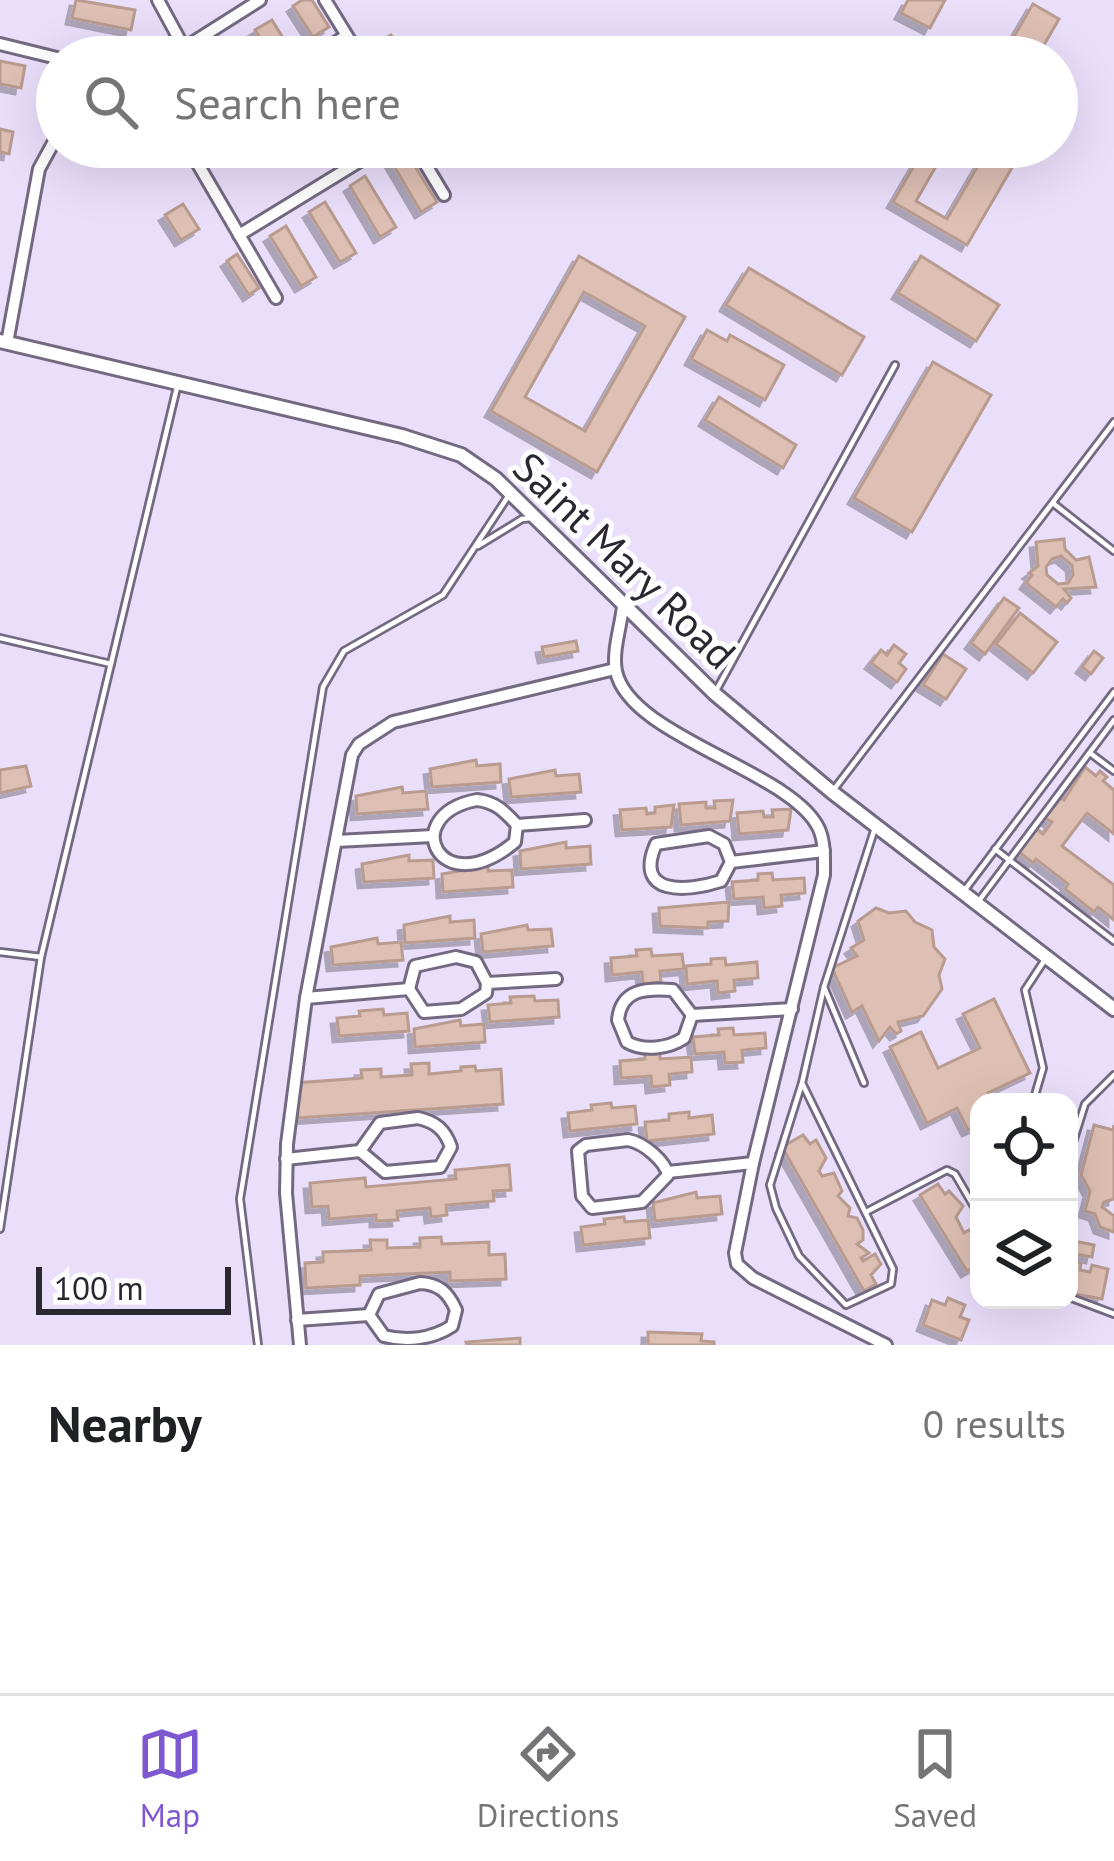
<!DOCTYPE html>
<style>
body{margin:0;font-family:"PT Sans",sans-serif;background:#f2f2f2;color:#202124}
.controls{position:absolute;right:36px;bottom:36px;display:grid;overflow:hidden;border-radius:24px;box-shadow:0 12px 48px #0002}
.controls button{width:108px;height:108px;display:grid;place-items:center;padding:0;border:0;border-bottom:3px solid #e0e0e0;background:#fff;color:#202124;font:60px sans-serif}
.scale{position:absolute;left:36px;bottom:30px;width:195px;box-sizing:border-box;padding-left:12px;border:6px solid #2b2731;border-top:0;font-size:33px;line-height:42px;white-space:nowrap;color:#2b2731;-webkit-text-stroke:9px #fff;paint-order:stroke}
.list{margin:0;padding:0;list-style:none}
h2{display:flex;justify-content:space-between;align-items:center;height:156px;margin:0;padding:0 48px;font-size:51px}
h2 small{font-size:39px;font-weight:400;color:#757577}
.icon{flex:none;width:66px;height:66px;fill:none;stroke:currentColor;stroke-width:2;stroke-linecap:round;stroke-linejoin:round}
.map{position:relative;flex:none;width:1114px;height:1345px;overflow:hidden}
.search{position:absolute;background:#fff;box-shadow:0 12px 48px #0002;left:36px;right:36px;top:36px;height:132px;display:flex;align-items:center;gap:30px;box-sizing:border-box;padding:0 42px;border-radius:66px;color:#757577;font-size:45px}
.sheet{height:348px;background:#fff}
nav{display:flex;justify-content:space-around;align-items:center;box-sizing:border-box;height:168px;border-top:3px solid #e0e0e0;background:#fff;font-size:33px;color:#757577}
nav a{display:grid;justify-items:center;gap:6px}
nav .on{color:#7e58d1}
.map>svg:first-child{display:block}
.building{fill:#debfb3;stroke:#b99b90;stroke-width:3;fill-rule:evenodd;filter:url(#shadow)}
.lines{fill:none;stroke-linecap:round;stroke-linejoin:round}
.service-casing{stroke:#736a82;stroke-width:10}
.minor-casing{stroke:#736a82;stroke-width:16}
.tertiary-casing{stroke:#736a82;stroke-width:18}
.service{stroke:#fff;stroke-width:4.5}
.minor{stroke:#fff;stroke-width:10}
.tertiary{stroke:#fff;stroke-width:12}
.labels{text-anchor:middle;dominant-baseline:central;stroke-width:10;stroke-linejoin:round;paint-order:stroke}
.street-label{font-size:42px;fill:#2b2731;stroke:#fff}
</style>
<div class="map">
<svg width="1114" height="1345" viewBox="0 0 1114 1345">
<defs>
<filter id="shadow"><feDropShadow dx="-6" dy="6" stdDeviation="0" flood-color="#0004"/></filter>
</defs>
<rect width="100%" height="100%" fill="#eadffb"/>
<!-- building -->
<g class="building">
<polygon points="76,0 135,10 131,30 72,18"/>
<polygon points="302,0 312,0 329,27 313,37 293,6"/>
<polygon points="908,0 945,0 930,28 901,13"/>
<polygon points="1033,4 1059,19 1037,57 1002,57"/>
<polygon points="272,20 291,51 282,57 272,57 255,30"/>
<polygon points="391,35 404,57 384,57 376,44"/>
<polygon points="0,61 25,66 21,88 0,84"/>
<polygon points="0,129 13,132 9,154 0,152"/>
<polygon points="925,147 947,147 916,201 947,219 989,147 1024,147 967,245 893,202"/>
<polygon points="406,152 437,202 421,212 391,161"/>
<polygon points="365,176 396,227 380,237 350,186"/>
<polygon points="325,202 356,253 340,262 309,212"/>
<polygon points="183,204 199,229 181,240 165,215"/>
<polygon points="286,226 316,277 301,286 270,236"/>
<polygon points="237,254 259,288 249,295 227,261"/>
<path d="M579 256 685 317 597 472 491 411ZM584 292 645 326 585 431 525 397Z"/>
<polygon points="921,256 999,305 976,341 898,293"/>
<polygon points="749,268 864,337 842,375 726,305"/>
<polygon points="707,330 727,341 730,335 784,365 765,400 691,359"/>
<polygon points="933,362 991,395 912,532 854,498"/>
<polygon points="719,397 796,445 783,468 705,420"/>
<path d="M1064 539 1065 549 1076 560 1089 557 1096 587 1064 589 1071 598 1067 603 1063 599 1056 607 1026 583 1032 575 1029 573 1038 566 1036 542ZM1061 556 1072 565 1073 575 1068 583 1058 584 1047 575 1046 567 1052 559Z"/>
<polygon points="1004,598 1019,608 985,654 971,643"/>
<polygon points="1020,613 1057,642 1033,673 996,644"/>
<polygon points="576,641 578,651 544,657 542,647"/>
<polygon points="894,645 906,654 899,663 906,669 897,682 871,663 881,650 887,655"/>
<polygon points="1094,651 1103,658 1091,674 1082,667"/>
<polygon points="943,654 966,669 946,699 923,685"/>
<polygon points="476,760 477,766 500,764 501,782 432,787 430,769"/>
<polygon points="26,766 31,786 0,793 0,770"/>
<polygon points="1085,767 1096,776 1100,771 1107,777 1103,781 1114,790 1114,834 1087,813 1062,846 1114,885 1114,920 1098,907 1094,912 1065,889 1068,884 1036,859 1033,863 1019,852 1037,829 1043,834 1052,822 1045,818 1061,798 1064,800"/>
<polygon points="555,770 556,776 579,774 581,792 511,797 509,779"/>
<polygon points="402,787 403,793 426,791 428,809 357,814 356,796"/>
<polygon points="733,800 730,821 681,825 679,804 706,802 706,808 715,808 714,801"/>
<polygon points="674,805 671,827 622,830 620,810 646,808 647,814 655,813 655,807"/>
<polygon points="791,809 788,830 739,834 737,813 763,811 764,817 773,817 772,810"/>
<polygon points="566,842 566,848 590,846 591,864 521,869 520,851"/>
<polygon points="409,855 409,861 433,860 434,878 364,882 362,864"/>
<polygon points="488,866 488,871 512,870 513,887 443,892 442,874"/>
<polygon points="772,873 773,880 804,878 805,893 781,895 782,906 764,908 763,897 734,899 732,882 758,880 758,874"/>
<polygon points="729,902 728,921 708,922 708,928 660,926 659,908"/>
<polygon points="876,908 889,913 906,911 915,922 932,930 934,947 945,959 939,975 942,989 923,1016 898,1022 901,1031 896,1034 890,1027 879,1041 862,1006 852,1012 832,968 857,956 851,948 864,940 858,921"/>
<polygon points="450,916 450,922 474,920 475,938 405,943 404,925"/>
<polygon points="527,925 528,930 551,929 553,946 483,952 481,934"/>
<polygon points="377,938 378,944 401,942 403,960 333,965 331,947"/>
<polygon points="651,949 652,956 682,954 684,969 660,971 661,982 643,984 642,972 612,975 611,958 637,956 636,950"/>
<polygon points="725,958 726,965 757,962 758,978 734,980 735,991 718,993 717,981 687,984 686,966 711,964 711,959"/>
<polygon points="534,996 535,1001 558,1000 559,1017 490,1022 488,1005 511,1003 510,997"/>
<polygon points="994,999 1030,1073 988,1093 993,1102 979,1102 979,1125 968,1130 957,1108 927,1123 890,1047 921,1032 938,1068 980,1048 963,1014"/>
<polygon points="383,1009 384,1015 407,1013 409,1031 339,1036 337,1018 360,1016 359,1011"/>
<polygon points="460,1020 461,1026 484,1024 485,1042 415,1047 414,1029"/>
<polygon points="733,1028 734,1035 765,1033 766,1048 742,1050 743,1062 725,1063 724,1052 695,1054 693,1037 719,1035 718,1029"/>
<polygon points="660,1052 660,1059 691,1057 692,1072 669,1074 670,1085 652,1087 651,1076 621,1078 620,1061 645,1059 645,1053"/>
<polygon points="429,1063 429,1074 461,1071 461,1067 475,1066 476,1071 501,1069 503,1104 298,1118 295,1083 362,1078 361,1070 381,1069 381,1077 412,1075 411,1064"/>
<polygon points="611,1103 612,1108 635,1106 637,1124 570,1131 568,1113 592,1110 591,1105"/>
<polygon points="689,1112 689,1118 712,1115 714,1134 647,1141 645,1122 669,1120 669,1114"/>
<polygon points="1094,1125 1113,1130 1114,1125 1114,1199 1104,1202 1102,1207 1114,1216 1114,1232 1100,1227 1095,1214 1085,1211 1090,1191 1081,1175"/>
<polygon points="803,1135 810,1144 816,1140 826,1158 819,1171 822,1176 834,1173 842,1191 838,1196 850,1208 848,1216 857,1218 863,1230 863,1240 857,1244 869,1253 861,1258 863,1261 875,1254 881,1264 871,1275 876,1284 864,1291 782,1147"/>
<polygon points="509,1165 511,1190 493,1191 494,1201 446,1205 447,1215 431,1217 430,1208 397,1211 398,1220 376,1221 376,1215 329,1219 328,1206 312,1207 310,1183 365,1178 366,1187 456,1179 455,1170"/>
<polygon points="938,1184 945,1194 949,1191 963,1206 956,1217 964,1233 969,1230 979,1241 978,1265 967,1271 920,1195"/>
<polygon points="696,1192 697,1198 720,1196 722,1214 655,1221 653,1203"/>
<polygon points="624,1217 625,1222 648,1220 650,1238 583,1245 581,1227 605,1224 604,1219"/>
<polygon points="441,1237 442,1244 489,1242 489,1255 505,1254 506,1279 450,1281 450,1272 360,1276 360,1285 306,1288 305,1263 323,1262 323,1252 371,1250 370,1240 387,1240 387,1248 420,1247 420,1238"/>
<polygon points="1069,1240 1094,1245 1092,1257 1075,1254 1074,1262 1081,1263 1080,1270 1090,1272 1092,1265 1108,1269 1102,1299 1069,1293"/>
<polygon points="948,1298 965,1305 960,1317 969,1320 961,1340 923,1325 932,1300 945,1305"/>
<polygon points="648,1332 702,1334 701,1341 714,1342 714,1345 648,1345"/>
<polygon points="520,1338 520,1345 467,1345 466,1342"/>
</g>
<g class="lines">
<defs>
<g id="service">
<polyline points="1054,504 1114,551"/>
<polyline points="478,546 522,519 531,518"/>
<polyline points="0,638 111,664"/>
<polyline points="717,689 895,365"/>
<polyline points="1090,753 1114,771"/>
<polyline points="832,792 1114,422"/>
<polyline points="995,849 1114,941"/>
<polyline points="964,891 1114,692"/>
<polyline points="978,902 1114,720"/>
<polyline points="0,952 41,957"/>
<polyline points="824,987 864,1083"/>
<polyline points="802,1083 893,1269 891,1284 846,1305 799,1256 776,1208 770,1185 802,1083 824,987 874,831"/>
<polyline points="1033,1102 1043,1068 1025,990 1044,961"/>
<polyline points="1069,1155 1085,1104 1114,1075"/>
<polyline points="866,1212 947,1170 955,1174 979,1215"/>
<polyline points="0,1229 41,957 178,383"/>
<polyline points="1069,1297 1114,1314"/>
<polyline points="258,1345 240,1199 323,687 344,651 443,595 509,495"/>
</g>
<g id="minor">
<polyline points="158,0 184,48"/>
<polyline points="325,0 360,57"/>
<polyline points="0,44 57,58"/>
<polyline points="170,57 260,0"/>
<polyline points="312,57 346,36"/>
<polyline points="188,147 276,298"/>
<polyline points="415,147 444,195"/>
<polyline points="239,235 383,147"/>
<polyline points="7,343 39,169 57,136"/>
<path d="M623 606C621 626 612 652 616 671 629 737 793 771 819 829 825 843 824 859 824 875L753 1163 735 1253 737 1264 753 1278 886 1345"/>
<path d="M477 800C496 802 505 812 517 825L515 842C439 905 397 815 477 800Z"/>
<polyline points="517,825 585,820"/>
<path d="M709 836 724 844 731 862 721 881C687 892 633 896 656 844Z"/>
<polyline points="336,841 433,836"/>
<polyline points="731,862 824,851"/>
<polygon points="456,957 476,962 487,983 486,993 461,1009 424,1012 409,989 415,966"/>
<polyline points="487,983 556,979"/>
<path d="M673 990 692 1015 684 1038C669 1048 644 1052 627 1042L618 1020C621 989 646 988 673 990Z"/>
<polyline points="306,998 409,989"/>
<polyline points="692,1015 792,1009"/>
<path d="M418 1118C436 1122 445 1130 451 1147L440 1167 385 1172 360 1151 380 1123Z"/>
<path d="M628 1140C644 1143 665 1161 668 1175L642 1202 592 1208 582 1196 578 1151 586 1145Z"/>
<polyline points="286,1159 360,1151"/>
<polyline points="668,1172 753,1163"/>
<path d="M420 1283C439 1284 448 1292 456 1310L452 1326C432 1339 407 1342 384 1336L369 1315 379 1294Z"/>
<polyline points="297,1320 369,1315"/>
<polyline points="300,1345 286,1193 287,1144 306,998 352,755 359,744 393,722 615,669"/>
</g>
<polyline id="tertiary" points="0,341 402,436 461,455 496,479 715,694 832,792 1114,1009"/>
</defs>
<!-- service casing -->
<use href="#service" class="service-casing"/>
<!-- minor casing -->
<use href="#minor" class="minor-casing"/>
<!-- tertiary casing -->
<use href="#tertiary" class="tertiary-casing"/>
<!-- service -->
<use href="#service" class="service"/>
<!-- minor -->
<use href="#minor" class="minor"/>
<!-- tertiary -->
<use href="#tertiary" class="tertiary"/>
</g>
<g class="labels">
<!-- street labels -->
<g class="street-label">
<text transform="translate(625 560) rotate(44)">Saint Mary Road</text>
</g>
</g>
</svg>
<div class="controls">
<button><svg class="icon" aria-label="locate" viewBox="0 0 24 24"><circle cx="12" cy="12" r="6"/><path d="M12 2v4M12 18v4M2 12h4M18 12h4"/></svg></button>
<button><svg class="icon" aria-label="layers" viewBox="0 0 24 24"><path d="M12 4l9 5-9 5-9-5zM3 14l9 5 9-5"/></svg></button>
</div>
<div class="scale">100 m</div>
<div class="search"><svg class="icon" aria-label="search" viewBox="0 0 24 24"><circle cx="10" cy="10" r="6"/><path d="M15 15l6 6"/></svg>Search here</div>
</div>
<section class="sheet">
<h2>Nearby<small>0 results</small></h2>
<ul class="list">
</ul>
</section>
<nav>
<a class="on"><svg class="icon" aria-label="map" viewBox="0 0 24 24"><path d="M3 6l6-2 6 2 6-2v14l-6 2-6-2-6 2zM9 4v14M15 6v14"/></svg>Map</a>
<a><svg class="icon" aria-label="directions" viewBox="0 0 24 24"><path d="M12 3l9 9-9 9-9-9zM9 14v-3h6M13 9l2 2-2 2"/></svg>Directions</a>
<a><svg class="icon" aria-label="saved" viewBox="0 0 24 24"><path d="M7 4h10v16l-5-4-5 4z"/></svg>Saved</a>
</nav>
